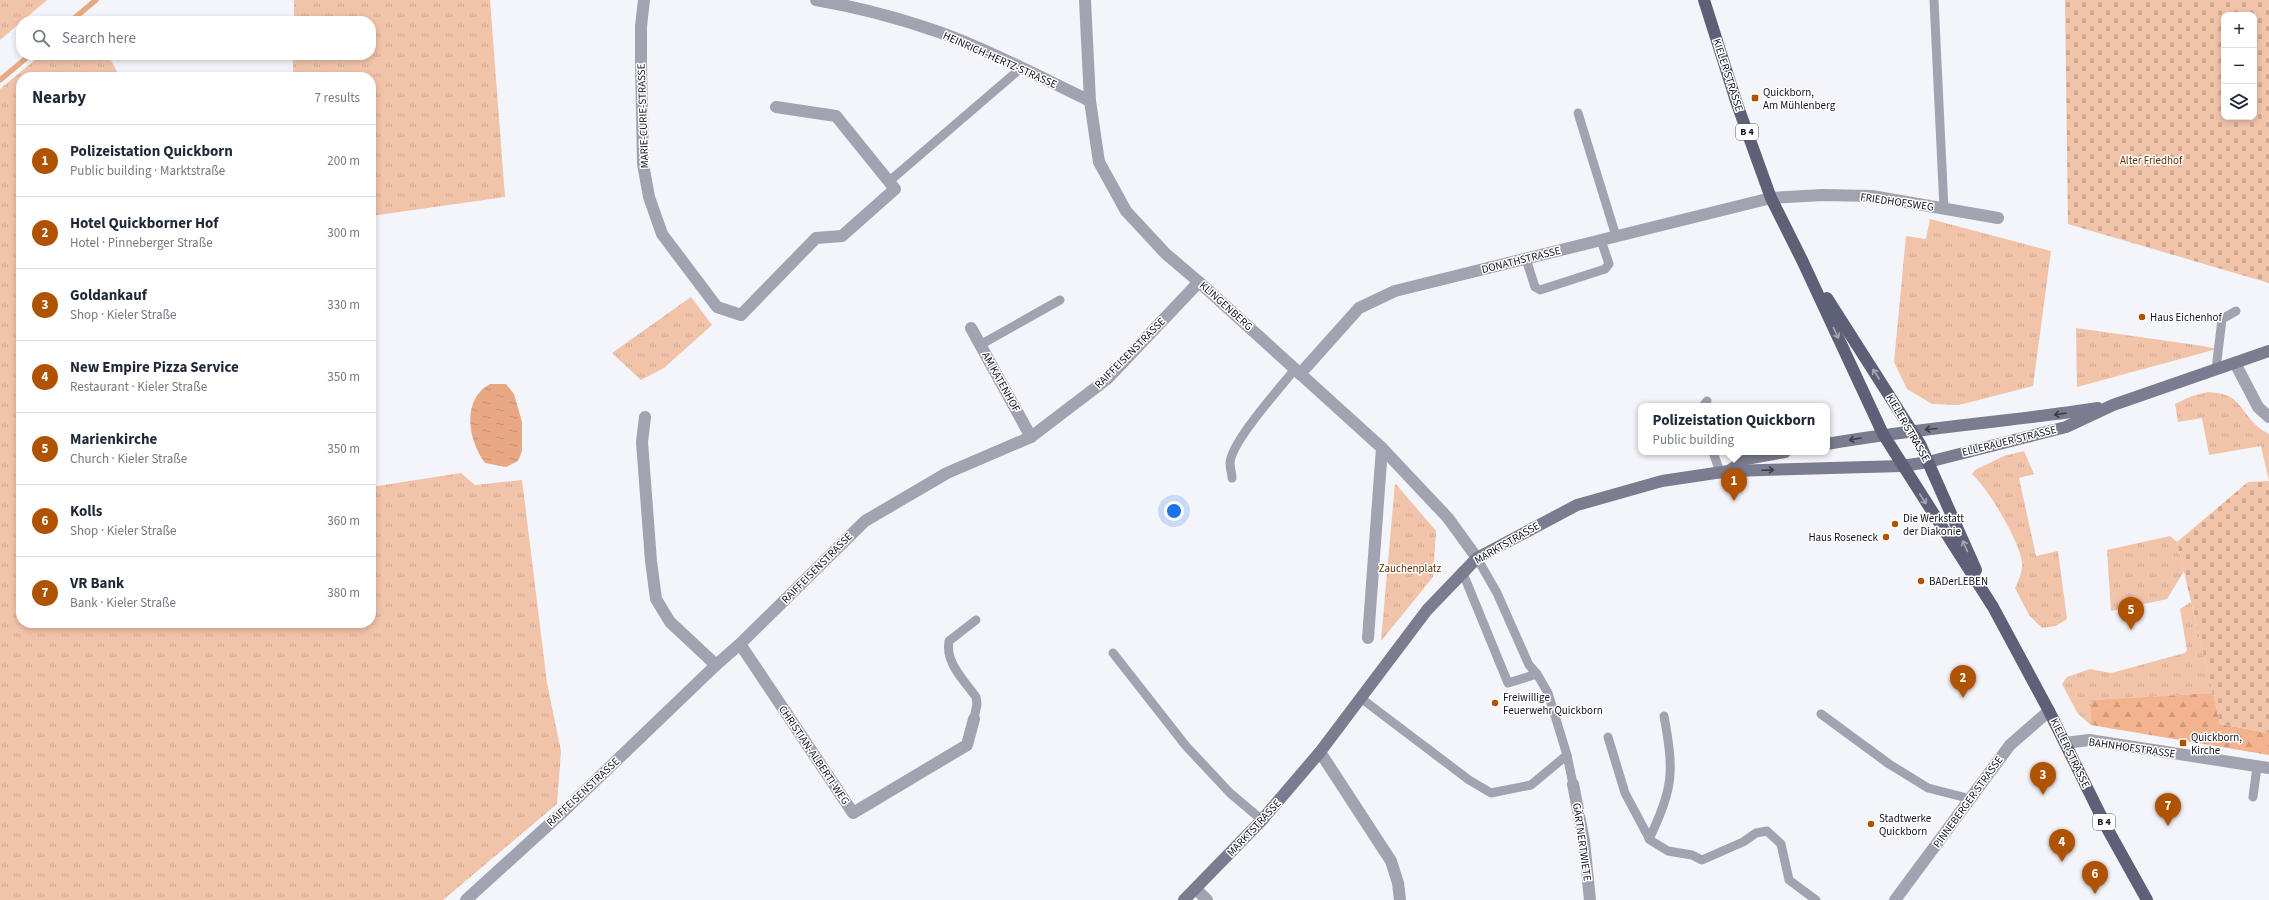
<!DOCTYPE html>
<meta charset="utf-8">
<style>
body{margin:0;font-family:"Source Sans 3",sans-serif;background:#f2f2f3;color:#1f2937}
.controls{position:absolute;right:12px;top:12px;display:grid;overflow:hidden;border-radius:8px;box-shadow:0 2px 6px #0003}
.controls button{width:36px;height:36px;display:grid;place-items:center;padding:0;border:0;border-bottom:1px solid #e0e1e3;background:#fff;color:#1f2937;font:20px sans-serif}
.you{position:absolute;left:1174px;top:511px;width:14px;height:14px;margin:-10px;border:3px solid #fff;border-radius:50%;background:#1a73e8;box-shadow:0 0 0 6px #1a73e833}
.badge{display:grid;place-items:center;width:26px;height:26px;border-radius:50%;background:#b05300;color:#fff;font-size:13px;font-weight:700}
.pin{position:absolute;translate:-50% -33px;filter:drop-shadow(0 1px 2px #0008)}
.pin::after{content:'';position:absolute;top:21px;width:14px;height:12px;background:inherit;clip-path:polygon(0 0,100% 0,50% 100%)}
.popup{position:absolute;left:1638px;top:403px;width:192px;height:52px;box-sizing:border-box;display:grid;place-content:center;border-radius:8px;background:#fff;filter:drop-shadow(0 1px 3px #0005);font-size:13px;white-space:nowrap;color:#747a83}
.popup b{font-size:15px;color:#1f2937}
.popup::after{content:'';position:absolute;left:50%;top:100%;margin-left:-8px;border:8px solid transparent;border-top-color:#fff}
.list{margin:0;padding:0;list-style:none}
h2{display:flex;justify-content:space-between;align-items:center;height:52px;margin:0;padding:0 16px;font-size:17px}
h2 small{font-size:13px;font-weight:400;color:#747a83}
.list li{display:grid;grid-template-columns:26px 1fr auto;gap:12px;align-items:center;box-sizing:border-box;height:72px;padding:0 16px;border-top:1px solid #e0e1e3}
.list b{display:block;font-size:15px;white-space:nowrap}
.list p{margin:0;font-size:13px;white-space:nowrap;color:#747a83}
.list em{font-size:13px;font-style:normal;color:#747a83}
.icon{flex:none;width:22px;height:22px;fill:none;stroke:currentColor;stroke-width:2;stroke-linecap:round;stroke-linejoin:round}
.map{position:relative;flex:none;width:2269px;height:900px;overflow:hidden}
.search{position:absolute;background:#fff;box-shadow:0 2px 6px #0003;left:16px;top:16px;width:360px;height:44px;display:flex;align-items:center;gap:10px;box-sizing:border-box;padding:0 14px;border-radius:16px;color:#747a83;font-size:15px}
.panel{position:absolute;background:#fff;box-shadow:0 2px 6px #0003;left:16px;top:72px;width:360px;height:556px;border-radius:16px}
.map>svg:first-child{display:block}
.grass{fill:url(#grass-tufts)}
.forest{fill:url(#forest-firs)}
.cemetery{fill:url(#cemetery-stones);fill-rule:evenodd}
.water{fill:url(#water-ripples)}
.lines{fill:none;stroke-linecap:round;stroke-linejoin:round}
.stream{stroke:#e8a883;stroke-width:5.5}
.service{stroke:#a1a3b1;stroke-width:9}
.minor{stroke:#a1a3b1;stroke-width:12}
.secondary{stroke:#7a7c8f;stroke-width:12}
.primary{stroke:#5e6077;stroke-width:12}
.oneway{stroke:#a6a8b4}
.oneway2{stroke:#3c3d4b}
.poi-dot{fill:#b05300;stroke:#fff;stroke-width:1.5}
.labels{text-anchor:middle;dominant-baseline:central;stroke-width:3;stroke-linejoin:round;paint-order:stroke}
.shield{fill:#fff;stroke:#595a62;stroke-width:1}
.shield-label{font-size:10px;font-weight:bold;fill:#12131e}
.street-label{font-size:11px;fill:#12131e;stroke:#fff}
.poi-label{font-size:11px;fill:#12131e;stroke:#fff;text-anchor:start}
.park-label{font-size:11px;fill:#662e01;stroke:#fff}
</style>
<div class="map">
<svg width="2269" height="900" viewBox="0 0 2269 900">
<defs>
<pattern id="grass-tufts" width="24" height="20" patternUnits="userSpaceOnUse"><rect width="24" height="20" fill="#f1c3a9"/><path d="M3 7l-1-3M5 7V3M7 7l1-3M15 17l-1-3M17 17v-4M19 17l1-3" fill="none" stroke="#cea791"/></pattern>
<pattern id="forest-firs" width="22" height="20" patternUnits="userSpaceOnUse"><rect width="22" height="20" fill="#f3b38e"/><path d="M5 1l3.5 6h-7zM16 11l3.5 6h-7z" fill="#cf997a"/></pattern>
<pattern id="cemetery-stones" width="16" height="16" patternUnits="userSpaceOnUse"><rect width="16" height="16" fill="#f1c3a9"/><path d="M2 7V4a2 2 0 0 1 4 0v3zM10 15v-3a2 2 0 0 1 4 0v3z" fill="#cea791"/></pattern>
<pattern id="water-ripples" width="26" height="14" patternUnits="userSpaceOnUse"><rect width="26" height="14" fill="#e8a883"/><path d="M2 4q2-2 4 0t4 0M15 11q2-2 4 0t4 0" fill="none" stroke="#c69071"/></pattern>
</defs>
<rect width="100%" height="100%" fill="#f4f4fb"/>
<!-- grass -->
<g class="grass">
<polygon points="0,0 47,0 0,40"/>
<polygon points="294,0 490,0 505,197 371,216 371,77 293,77 293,55 371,55 371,21 294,21"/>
<polygon points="41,55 108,55 120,77 21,77 21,623 371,623 371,487 461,473 475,485 522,480 547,683 561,751 557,804 443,900 0,900 0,89"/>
<polygon points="1930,219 2051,251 2033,386 1959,405 1932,404 1907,389 1894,362 1906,236 1926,239"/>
<polygon points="691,297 712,325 664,368 641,380 612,353"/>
<polygon points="2076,328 2203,346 2217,349 2077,387"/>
<path d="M2208 392C2239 394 2236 404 2254 423 2258 428 2264 431 2269 434V481L2261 446 2209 455 2202 418 2178 422 2175 404 2192 396Z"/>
<path d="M2024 451 2034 474 2019 478 2036 556 2058 551 2067 619 2056 626 2042 628 2029 615 2015 588C2018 582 2021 575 2022 568 2025 548 1987 487 1972 474L1975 470 2004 456Z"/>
<polygon points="1395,483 1436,531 1433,577 1381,641"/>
<polygon points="2170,536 2177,542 2184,571 2167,599 2111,611 2107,550"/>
<polygon points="2191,602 2213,693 2091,700 2091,725 2078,714 2062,684 2067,677 2090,669 2111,673 2185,653 2187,650 2180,609"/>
</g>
<!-- forest -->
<polygon class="forest" points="2213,693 2220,724 2269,733 2269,755 2091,725 2091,700"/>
<!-- cemetery -->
<g class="cemetery">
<path d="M2065 0H2269V283L2068 224ZM2224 15H2254V117H2224Z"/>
<polygon points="2269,481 2269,733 2220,724 2177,542 2248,482"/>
</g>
<!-- water -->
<path class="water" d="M490 384H506L514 394 522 422V451L518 461 506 467 485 463C468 440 461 400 490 384Z"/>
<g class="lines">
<!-- stream -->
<g class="stream">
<polyline points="71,21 96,0"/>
<polyline points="0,80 30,55"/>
</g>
<!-- service -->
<g class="service">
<polyline points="1934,0 1944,209"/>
<polyline points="1578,113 1616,236"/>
<polyline points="893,178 1021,68"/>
<polyline points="1526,259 1535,287 1540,290 1605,269 1609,264 1601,240"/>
<polyline points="980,345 1060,300"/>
<polyline points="2216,369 2222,319 2236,311"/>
<polyline points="1703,406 1707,401"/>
<polyline points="1713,452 1720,472"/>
<path d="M1232 478C1232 474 1230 468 1230 463 1231 442 1280 388 1295 369"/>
<polyline points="1477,558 1497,593 1529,665 1537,674"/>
<polyline points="1113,653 1186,746 1230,793 1262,820"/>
<polyline points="1362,699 1469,780 1491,793 1531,785 1567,755 1548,693 1537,674 1508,683 1462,571"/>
<polyline points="1821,714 1889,764 1928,788 1971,799"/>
<path d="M974 719 977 704 976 697C964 680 945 663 949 641L976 620"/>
<polyline points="1608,737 1625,793 1650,840 1668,851 1692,855 1702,860 1743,842 1756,833 1767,831 1781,844 1789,880 1816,900"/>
<polyline points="1567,755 1573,784"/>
<polyline points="2253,797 2257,767"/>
<path d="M1649 839C1674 788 1674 771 1664 716"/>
</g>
<!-- minor -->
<g class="minor">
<polyline points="644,0 641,26 641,65 643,164 649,197 662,234 717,307 741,315 816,238 842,236 895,189 836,116 776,107"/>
<path d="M816 0C857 7 899 18 939 32 991 51 1040 77 1090 101"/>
<polyline points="1085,0 1090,101 1099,162 1126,211 1166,254 1199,282 1382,448 1448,518 1477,558"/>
<polyline points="971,328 1031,437"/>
<polyline points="2235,363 2258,407 2269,417"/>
<polyline points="1300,374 1359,308 1395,291 1771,198 1823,195 1872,196 1998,218"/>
<polyline points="645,417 642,442 651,561 656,599 670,622 716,665"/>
<polyline points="1368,638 1382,448"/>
<polyline points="740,644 853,813 967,745 974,719"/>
<polyline points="2065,743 2089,740 2269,768"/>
<polyline points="1320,752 1391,861 1398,883 1400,900"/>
<polyline points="1573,784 1584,841 1590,900"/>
<polyline points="1196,889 1207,900"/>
<polyline points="466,900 566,809 716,665 740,644 865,521 947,473 1031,437 1107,379 1199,282"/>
<polyline points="1895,900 2010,745 2049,711"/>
</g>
<!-- secondary -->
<g class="secondary">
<path d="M1827 444C1917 428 2008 422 2098 408"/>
<polyline points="1729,471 1746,459 1785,452"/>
<polyline points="1184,900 1262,820 1320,752 1427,610 1477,558 1577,505 1662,481 1729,471 1902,466 1928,462 2066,427 2113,405 2269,351"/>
</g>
<!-- primary -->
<g class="primary">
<polyline points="1704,0 1737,104 1771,198 1802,260 1883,434 1993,607 2049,711 2108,830 2147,900"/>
<polyline points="1827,298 1920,444 1976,570"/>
</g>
</g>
<!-- one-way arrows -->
<defs><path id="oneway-shaft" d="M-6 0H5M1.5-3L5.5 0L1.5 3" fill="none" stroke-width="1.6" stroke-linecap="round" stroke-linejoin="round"/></defs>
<g class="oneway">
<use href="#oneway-shaft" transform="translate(1836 333) rotate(65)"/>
<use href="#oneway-shaft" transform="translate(1876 374) rotate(-123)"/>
<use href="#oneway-shaft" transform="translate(1923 499) rotate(57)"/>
<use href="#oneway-shaft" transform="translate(1965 546) rotate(-114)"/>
</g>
<g class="oneway2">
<use href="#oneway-shaft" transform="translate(2060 414) rotate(172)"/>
<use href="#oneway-shaft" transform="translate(1931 429) rotate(175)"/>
<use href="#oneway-shaft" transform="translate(1855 439) rotate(170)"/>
<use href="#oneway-shaft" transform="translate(1768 470) rotate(-2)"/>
</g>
<!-- markers -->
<g class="poi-dot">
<rect x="1751" y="94" width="8" height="8" rx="2"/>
<circle cx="2142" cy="317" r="4"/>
<circle cx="1895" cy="524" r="4"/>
<circle cx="1886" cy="537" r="4"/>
<circle cx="1921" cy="581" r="4"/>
<circle cx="1495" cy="703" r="4"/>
<rect x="2179" y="739" width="8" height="8" rx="2"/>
<circle cx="1871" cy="824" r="4"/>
</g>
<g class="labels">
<!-- shield labels -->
<g class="shield">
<rect x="1736" y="124" width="22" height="16" rx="3"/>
<rect x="2093" y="814" width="22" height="16" rx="3"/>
</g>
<g class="shield-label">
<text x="1747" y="132">B 4</text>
<text x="2104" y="822">B 4</text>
</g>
<!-- street labels -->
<g class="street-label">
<text transform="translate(1000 60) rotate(24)">HEINRICH-HERTZ-STRASSE</text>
<text transform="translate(1728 75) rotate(72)">KIELER STRASSE</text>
<text transform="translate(643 116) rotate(-92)">MARIE-CURIE-STRASSE</text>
<text transform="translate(1897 202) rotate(8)">FRIEDHOFSWEG</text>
<text transform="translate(1521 260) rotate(-14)">DONATHSTRASSE</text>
<text transform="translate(1226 306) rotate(42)">KLINGENBERG</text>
<text transform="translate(1130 353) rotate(-45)">RAIFFEISENSTRASSE</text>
<text transform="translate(1001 382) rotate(61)">AM KATENHOF</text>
<text transform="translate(1908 428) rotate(60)">KIELER STRASSE</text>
<text transform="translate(2009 441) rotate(-14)">ELLERAUER STRASSE</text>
<text transform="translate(1507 543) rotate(-30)">MARKTSTRASSE</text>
<text transform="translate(817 568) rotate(-45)">RAIFFEISENSTRASSE</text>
<text transform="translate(2132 748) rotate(8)">BAHNHOFSTRASSE</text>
<text transform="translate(2070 753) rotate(64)">KIELER STRASSE</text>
<text transform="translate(814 755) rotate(56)">CHRISTIAN-ALBERTI-WEG</text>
<text transform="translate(583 792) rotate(-43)">RAIFFEISENSTRASSE</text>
<text transform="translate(1968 802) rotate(-54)">PINNEBERGER STRASSE</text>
<text transform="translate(1254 828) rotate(-47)">MARKTSTRASSE</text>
<text transform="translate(1582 842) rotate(82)">GÄRTNERTWIETE</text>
</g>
<!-- poi labels -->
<g class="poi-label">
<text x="1763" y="92">Quickborn,<tspan x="1763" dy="13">Am Mühlenberg</tspan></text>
<text x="2150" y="317">Haus Eichenhof</text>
<text x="1903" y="518">Die Werkstatt<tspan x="1903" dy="13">der Diakonie</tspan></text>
<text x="1878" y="537" text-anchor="end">Haus Roseneck</text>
<text x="1929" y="581">BADerLEBEN</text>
<text x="1503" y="697">Freiwillige<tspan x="1503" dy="13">Feuerwehr Quickborn</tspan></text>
<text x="2191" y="737">Quickborn,<tspan x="2191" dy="13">Kirche</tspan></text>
<text x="1879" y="818">Stadtwerke<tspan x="1879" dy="13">Quickborn</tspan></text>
</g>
<!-- park labels -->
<g class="park-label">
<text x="2151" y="160">Alter Friedhof</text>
<text x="1410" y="568">Zauchenplatz</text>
</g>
</g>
</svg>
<div class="controls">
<button>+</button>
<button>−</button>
<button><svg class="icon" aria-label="layers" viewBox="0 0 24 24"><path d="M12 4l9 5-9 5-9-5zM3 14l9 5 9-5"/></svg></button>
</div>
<div class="you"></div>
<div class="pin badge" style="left:1734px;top:501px">1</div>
<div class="popup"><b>Polizeistation Quickborn</b>Public building</div>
<div class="pin badge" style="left:1963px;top:698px">2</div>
<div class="pin badge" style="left:2043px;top:795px">3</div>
<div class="pin badge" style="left:2062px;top:862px">4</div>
<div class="pin badge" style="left:2131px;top:630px">5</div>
<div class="pin badge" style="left:2095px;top:894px">6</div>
<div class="pin badge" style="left:2168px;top:826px">7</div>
<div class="search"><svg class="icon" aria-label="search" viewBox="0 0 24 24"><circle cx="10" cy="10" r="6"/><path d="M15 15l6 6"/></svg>Search here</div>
<section class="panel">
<h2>Nearby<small>7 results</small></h2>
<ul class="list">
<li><span class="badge">1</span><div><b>Polizeistation Quickborn</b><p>Public building · Marktstraße</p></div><em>200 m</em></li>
<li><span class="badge">2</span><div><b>Hotel Quickborner Hof</b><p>Hotel · Pinneberger Straße</p></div><em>300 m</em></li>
<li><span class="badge">3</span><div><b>Goldankauf</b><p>Shop · Kieler Straße</p></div><em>330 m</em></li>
<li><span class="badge">4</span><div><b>New Empire Pizza Service</b><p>Restaurant · Kieler Straße</p></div><em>350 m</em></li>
<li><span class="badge">5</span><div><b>Marienkirche</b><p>Church · Kieler Straße</p></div><em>350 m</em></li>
<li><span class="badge">6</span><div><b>Kolls</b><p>Shop · Kieler Straße</p></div><em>360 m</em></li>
<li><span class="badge">7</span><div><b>VR Bank</b><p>Bank · Kieler Straße</p></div><em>380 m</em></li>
</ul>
</section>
</div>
